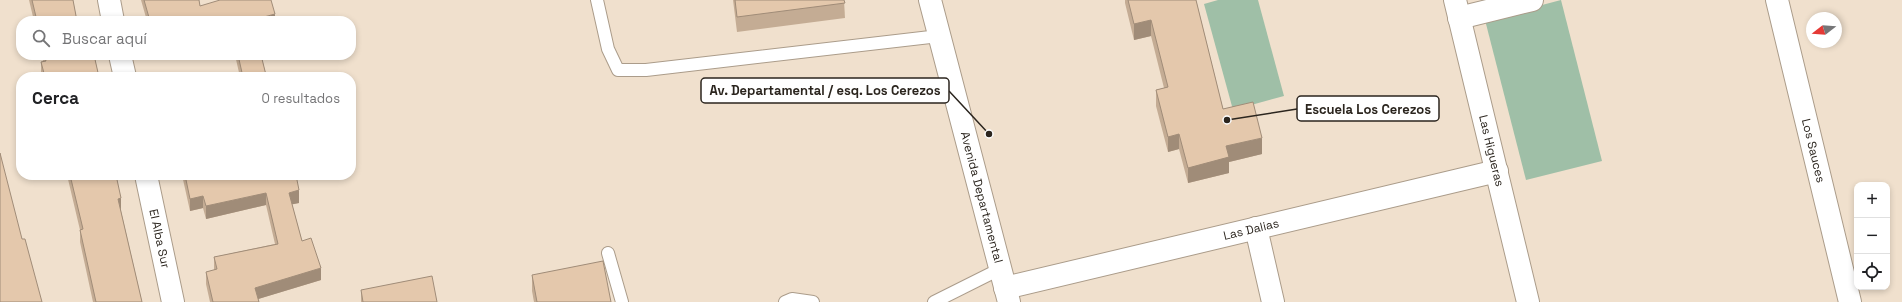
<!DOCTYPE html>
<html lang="es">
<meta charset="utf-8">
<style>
body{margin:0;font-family:"Space Grotesk",sans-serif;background:#f6f6f6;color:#202124}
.controls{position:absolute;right:12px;bottom:12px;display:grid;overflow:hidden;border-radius:8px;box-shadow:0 2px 6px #0003}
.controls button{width:36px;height:36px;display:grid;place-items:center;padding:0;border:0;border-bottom:1px solid #e0e0e0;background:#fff;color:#202124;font:20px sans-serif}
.compass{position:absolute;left:1806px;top:12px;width:36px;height:36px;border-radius:50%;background:#fff;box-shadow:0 2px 6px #0003;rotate:253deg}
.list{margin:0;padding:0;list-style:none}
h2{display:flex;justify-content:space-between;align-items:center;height:52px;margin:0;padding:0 16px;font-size:17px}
h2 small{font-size:13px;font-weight:400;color:#757577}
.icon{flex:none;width:22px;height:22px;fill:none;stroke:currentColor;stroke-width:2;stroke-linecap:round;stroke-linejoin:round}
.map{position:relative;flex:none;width:1902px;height:302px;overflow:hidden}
.search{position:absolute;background:#fff;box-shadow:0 2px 6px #0003;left:16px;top:16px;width:340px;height:44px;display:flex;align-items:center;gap:10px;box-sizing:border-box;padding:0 14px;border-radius:16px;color:#757577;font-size:15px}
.panel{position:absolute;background:#fff;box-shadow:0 2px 6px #0003;left:16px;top:72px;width:340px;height:108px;border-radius:16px}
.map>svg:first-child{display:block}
.green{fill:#9fbfa7}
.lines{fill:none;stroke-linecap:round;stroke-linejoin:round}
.service-casing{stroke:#ab9c8a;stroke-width:14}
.minor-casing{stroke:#ab9c8a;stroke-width:24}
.tertiary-casing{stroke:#ab9c8a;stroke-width:24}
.service{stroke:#fff;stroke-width:12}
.minor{stroke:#fff;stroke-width:22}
.tertiary{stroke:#fff;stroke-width:22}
.wall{fill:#c4ac94}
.shaded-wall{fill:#a08c78}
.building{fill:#e4c8ac;stroke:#a08c78}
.labels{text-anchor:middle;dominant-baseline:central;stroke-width:4;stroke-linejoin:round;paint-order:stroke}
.street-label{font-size:12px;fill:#2b251e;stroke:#fff}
.leader{fill:none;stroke:#2b251e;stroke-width:1.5}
.callout-dot{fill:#2b251e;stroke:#fff;stroke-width:1.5}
.callout{fill:#fff;stroke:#2b251e;stroke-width:1.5}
.callout-label{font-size:13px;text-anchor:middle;font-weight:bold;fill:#2b251e}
</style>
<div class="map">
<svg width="1902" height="302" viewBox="0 0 1902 302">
<rect width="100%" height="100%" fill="#f0e0cd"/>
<!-- green -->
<g class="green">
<polygon points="1218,0 1258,0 1284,96 1233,110 1204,4"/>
<polygon points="1561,0 1602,161 1526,180 1485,20"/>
</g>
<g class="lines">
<defs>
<g id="service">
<polyline points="597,0 608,49 618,70 646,70 939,36"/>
<polyline points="608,253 622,302"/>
<polyline points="785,302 792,299 813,302"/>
<polyline points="934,302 1000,269"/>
</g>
<g id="minor">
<polyline points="109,0 113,21"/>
<path id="s1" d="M1455 0 1528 302"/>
<path id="s2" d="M1777 0 1850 302"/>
<polyline points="1459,18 1532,0"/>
<polyline points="120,55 125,77"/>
<path id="s3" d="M146 175 173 302"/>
<polyline points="1256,228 1273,302"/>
<path id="s4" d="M1005 288 1497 171"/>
</g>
<g id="tertiary">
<path id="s5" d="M930 0 1009 302"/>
</g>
</defs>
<!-- service casing -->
<use href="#service" class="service-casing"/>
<!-- minor casing -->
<use href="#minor" class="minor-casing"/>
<!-- tertiary casing -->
<use href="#tertiary" class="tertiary-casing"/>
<!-- service -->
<use href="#service" class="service"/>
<!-- minor -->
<use href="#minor" class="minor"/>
<!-- tertiary -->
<use href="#tertiary" class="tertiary"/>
</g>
<!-- wall -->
<g class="wall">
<polygon points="29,0 73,0 77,21 34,21"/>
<polygon points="141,0 199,0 200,6 275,21 147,21"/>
<polygon points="733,0 844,0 845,18 737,32"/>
<polygon points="1125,0 1196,0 1223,109 1262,154 1229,162 1229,173 1188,183 1179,149 1168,152 1156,106 1156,90 1164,88 1151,36 1134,40 1125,3"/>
<polygon points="42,55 94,55 99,77 42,77 41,74 41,62 43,61"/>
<polygon points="235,55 261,55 266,75 275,77 240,77"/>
<polygon points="67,175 116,175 121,210 121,211 142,302 93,302 80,242 80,230"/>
<polygon points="182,175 296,175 299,203 292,204 302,241 321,280 258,299 259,302 210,302 206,284 206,272 214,270 214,257 275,244 266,205 206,219 203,208 190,211"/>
<polygon points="532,275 611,302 534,302 532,291"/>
<polygon points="361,290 437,302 361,302"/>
</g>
<!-- shaded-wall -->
<g class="shaded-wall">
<polygon points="275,14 275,21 264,21 264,17"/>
<polygon points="1151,20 1151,36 1134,40 1134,24"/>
<polygon points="169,55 185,55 169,59"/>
<polygon points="1179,134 1179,149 1168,152 1168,137"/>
<polygon points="1262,138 1262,154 1229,162 1229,173 1188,183 1188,168 1226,146"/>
<polygon points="299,190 299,203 289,205 289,193"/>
<polygon points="266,193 266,205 206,219 206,206"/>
<polygon points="203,196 203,208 190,211 190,199"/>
<polygon points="121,198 121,210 118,211 118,199"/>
<polygon points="321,268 321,280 255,300 255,288"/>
</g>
<!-- building -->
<g class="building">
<polygon points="32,0 73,0 77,21 37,21"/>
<polygon points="144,0 199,0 200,6 220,0 271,0 275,14 264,17 265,21 150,21"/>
<polygon points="735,0 844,0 845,3 737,17"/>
<polygon points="1128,0 1196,0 1223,109 1253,102 1262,138 1226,146 1229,157 1188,168 1179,134 1168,137 1156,90 1168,87 1151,20 1134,24"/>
<polygon points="44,55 94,55 99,77 45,77 41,62 46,61"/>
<polygon points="238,55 261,55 266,75 274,73 275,77 243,77"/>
<polygon points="0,153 22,239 25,239 42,302 0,302"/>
<polygon points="70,175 116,175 121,198 118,199 142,302 96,302 80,230 83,229"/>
<polygon points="185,175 296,175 299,190 289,193 302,241 311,238 321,268 255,288 259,302 213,302 206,272 217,269 214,257 278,244 266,193 206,206 203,196 190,199"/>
<polygon points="603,261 611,302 537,302 532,275"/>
<polygon points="432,276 437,302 363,302 361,290"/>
</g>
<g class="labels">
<!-- street labels -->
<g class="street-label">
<text stroke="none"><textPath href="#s1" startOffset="155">Las Higueras</textPath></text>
<text stroke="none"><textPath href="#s2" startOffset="155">Los Sauces</textPath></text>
<text stroke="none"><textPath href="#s5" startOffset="204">Avenida Departamental</textPath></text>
<text stroke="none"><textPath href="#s4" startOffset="253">Las Dalias</textPath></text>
<text stroke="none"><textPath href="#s3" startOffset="65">El Alba Sur</textPath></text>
</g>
</g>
<!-- callouts -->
<path class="leader" d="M989 134L949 91M1227 120L1297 109"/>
<g class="callout-dot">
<circle cx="989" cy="134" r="4"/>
<circle cx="1227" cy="120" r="4"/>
</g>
<g class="callout">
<rect x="701" y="78" width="248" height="25" rx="4"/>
<rect x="1297" y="96" width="142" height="25" rx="4"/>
</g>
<g class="callout-label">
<text x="825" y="95">Av. Departamental / esq. Los Cerezos</text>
<text x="1368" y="114">Escuela Los Cerezos</text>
</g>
</svg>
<div class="controls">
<button>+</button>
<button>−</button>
<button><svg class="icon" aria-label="locate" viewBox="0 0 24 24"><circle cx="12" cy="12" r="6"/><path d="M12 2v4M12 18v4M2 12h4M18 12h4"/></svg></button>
</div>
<svg class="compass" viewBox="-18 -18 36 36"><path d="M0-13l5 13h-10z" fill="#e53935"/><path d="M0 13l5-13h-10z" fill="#757577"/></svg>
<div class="search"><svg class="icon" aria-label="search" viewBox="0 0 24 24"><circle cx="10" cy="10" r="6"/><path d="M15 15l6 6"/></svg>Buscar aquí</div>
<section class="panel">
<h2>Cerca<small>0 resultados</small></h2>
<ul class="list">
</ul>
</section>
</div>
